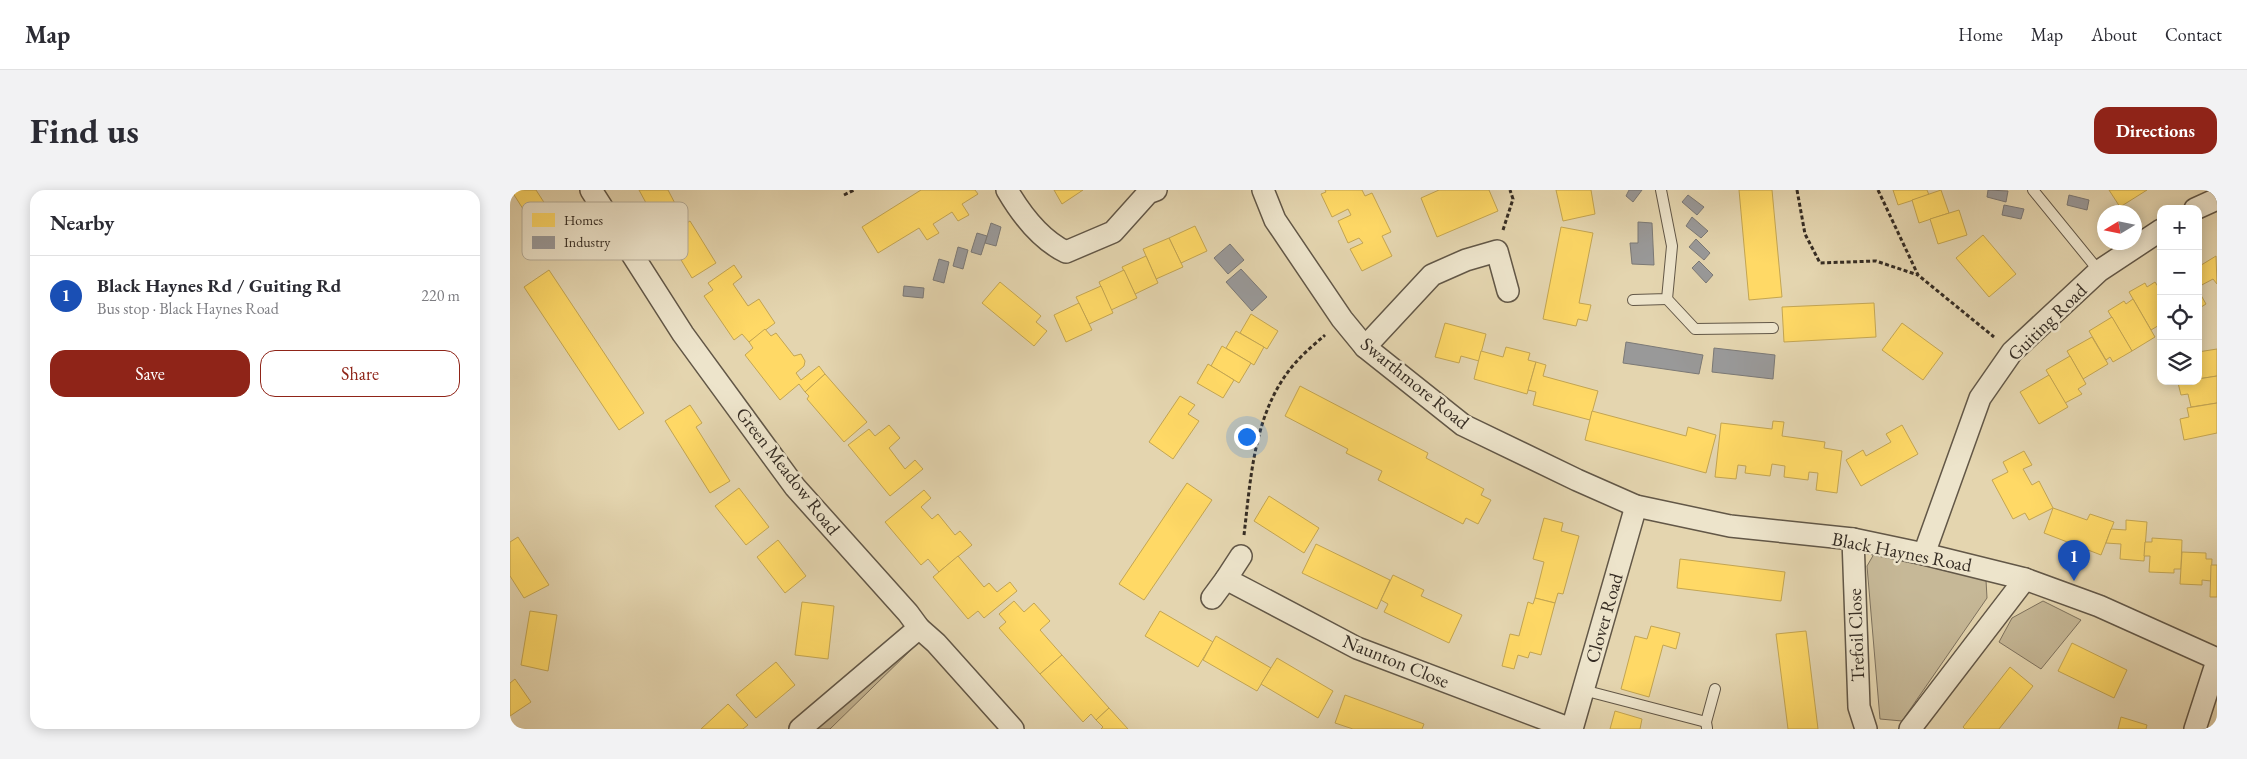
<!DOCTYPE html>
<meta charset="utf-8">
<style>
body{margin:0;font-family:"EB Garamond",serif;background:#f2f2f3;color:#2b2b33}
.controls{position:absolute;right:15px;top:15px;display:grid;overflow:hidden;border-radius:10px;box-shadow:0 2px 12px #0003}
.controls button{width:45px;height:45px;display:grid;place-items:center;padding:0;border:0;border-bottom:1px solid #e1e1e2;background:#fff;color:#2b2b33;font:25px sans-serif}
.compass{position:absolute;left:1587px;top:15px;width:45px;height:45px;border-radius:50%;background:#fff;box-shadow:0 2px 12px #0003;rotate:260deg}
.you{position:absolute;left:736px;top:246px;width:18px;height:18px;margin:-12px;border:4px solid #fff;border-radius:50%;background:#1a73e8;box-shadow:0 0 0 8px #1a73e833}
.badge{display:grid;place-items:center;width:32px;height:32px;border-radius:50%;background:#8f2418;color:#fff;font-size:16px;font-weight:700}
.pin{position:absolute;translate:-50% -41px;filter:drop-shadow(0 1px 2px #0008)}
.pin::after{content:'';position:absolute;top:26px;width:18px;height:15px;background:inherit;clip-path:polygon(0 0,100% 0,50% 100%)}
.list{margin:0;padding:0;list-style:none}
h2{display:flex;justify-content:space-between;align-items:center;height:65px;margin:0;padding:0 20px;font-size:21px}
h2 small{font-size:16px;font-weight:400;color:#7c7c81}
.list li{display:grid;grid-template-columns:32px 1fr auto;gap:15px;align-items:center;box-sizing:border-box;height:80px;padding:0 20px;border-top:1px solid #e1e1e2}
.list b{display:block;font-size:19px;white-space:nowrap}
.list p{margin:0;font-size:16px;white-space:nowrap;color:#7c7c81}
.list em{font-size:16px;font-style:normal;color:#7c7c81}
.actions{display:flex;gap:10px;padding:15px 20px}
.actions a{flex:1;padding:11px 0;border:1px solid #8f2418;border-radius:15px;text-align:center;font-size:18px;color:#8f2418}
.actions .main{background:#8f2418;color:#fff}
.icon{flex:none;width:28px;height:28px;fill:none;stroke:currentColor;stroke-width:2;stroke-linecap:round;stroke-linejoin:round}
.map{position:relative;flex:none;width:1707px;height:539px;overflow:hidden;border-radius:15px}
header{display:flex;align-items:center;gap:30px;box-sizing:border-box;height:70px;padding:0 25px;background:#fff;border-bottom:1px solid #e1e1e2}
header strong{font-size:24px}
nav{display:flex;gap:28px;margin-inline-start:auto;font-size:18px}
.intro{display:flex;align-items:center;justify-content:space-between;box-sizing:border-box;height:120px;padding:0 30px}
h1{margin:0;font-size:35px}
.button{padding:12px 22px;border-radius:15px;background:#8f2418;color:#fff;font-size:18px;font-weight:700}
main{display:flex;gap:30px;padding:0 30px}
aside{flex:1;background:#fff;border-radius:15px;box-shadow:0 2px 12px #0003}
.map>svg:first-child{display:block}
.green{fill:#c6b897;stroke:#7e725e}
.homes{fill:#ffd966;stroke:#c3a552}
.industry{fill:#999;stroke:#7b7976}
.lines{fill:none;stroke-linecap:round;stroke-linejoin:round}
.service-casing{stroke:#625747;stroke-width:12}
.minor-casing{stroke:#625747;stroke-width:24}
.path{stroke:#362d24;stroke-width:3;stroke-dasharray:4 2.5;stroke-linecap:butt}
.service{stroke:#ede4cb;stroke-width:10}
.minor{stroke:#ede4cb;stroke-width:21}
.labels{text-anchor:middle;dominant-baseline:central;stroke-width:5;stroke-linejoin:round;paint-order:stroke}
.street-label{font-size:19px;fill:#362d24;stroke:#ede4cb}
.key{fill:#ede4cb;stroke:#b6ad99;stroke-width:1}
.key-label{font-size:14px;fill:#362d24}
</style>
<header>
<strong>Map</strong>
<nav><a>Home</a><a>Map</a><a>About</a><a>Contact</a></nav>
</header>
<div class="intro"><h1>Find us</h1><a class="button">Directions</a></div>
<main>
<aside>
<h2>Nearby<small></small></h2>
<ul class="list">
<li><span class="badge" style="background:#1a4fb4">1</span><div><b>Black Haynes Rd / Guiting Rd</b><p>Bus stop · Black Haynes Road</p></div><em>220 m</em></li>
</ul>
<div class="actions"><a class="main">Save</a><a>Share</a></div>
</aside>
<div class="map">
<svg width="1707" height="539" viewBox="0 0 1707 539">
<rect width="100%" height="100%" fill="#e4d5af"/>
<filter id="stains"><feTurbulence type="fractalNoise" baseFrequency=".004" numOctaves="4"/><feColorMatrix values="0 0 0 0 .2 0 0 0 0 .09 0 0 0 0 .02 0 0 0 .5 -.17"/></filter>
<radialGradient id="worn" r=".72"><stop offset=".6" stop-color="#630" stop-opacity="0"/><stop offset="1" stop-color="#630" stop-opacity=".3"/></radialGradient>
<!-- green -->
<g class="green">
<polygon points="1364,364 1476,390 1477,408 1392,531 1370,529 1357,376"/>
<polygon points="1533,411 1571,430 1531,479 1489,452 1502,428"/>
<polygon points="399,451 405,456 320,539 297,539"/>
</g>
<!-- homes -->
<g class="homes">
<polygon points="1,0 26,0 57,48 39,60"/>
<polygon points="129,0 158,0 170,23 148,35"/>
<polygon points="411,0 465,0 468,4 452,14 459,25 448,31 442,22 423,34 429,43 417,50 409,38 368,63 352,37"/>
<polygon points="544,0 573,0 552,14"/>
<polygon points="815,0 852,0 855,6 862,3 881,42 872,46 882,66 852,81 840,59 853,53 849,48 838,53 828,31 841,25 838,19 822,27 811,4 816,2"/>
<polygon points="929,0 979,0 988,21 927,47 911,8"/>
<polygon points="1046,0 1081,0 1085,24 1053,31"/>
<polygon points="1229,0 1262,0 1272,107 1239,110"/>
<polygon points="1383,0 1417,0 1419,5 1388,15"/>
<polygon points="1431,0 1439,23 1409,33 1402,10"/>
<polygon points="1599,0 1637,0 1610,17"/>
<polygon points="1449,20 1457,45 1428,54 1420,29"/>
<polygon points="180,31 206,73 182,88 156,45"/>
<polygon points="685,36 697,61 671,73 659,48"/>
<polygon points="1051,37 1083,43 1069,113 1081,115 1077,131 1068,129 1066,136 1033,129"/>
<polygon points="1473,45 1506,84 1479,107 1446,68"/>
<polygon points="659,48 673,77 646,89 633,59"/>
<polygon points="636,66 648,93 625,104 612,77"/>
<polygon points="1706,66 1707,94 1703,89 1688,97 1688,77"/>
<polygon points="224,75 232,87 223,94 238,116 249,109 265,133 239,152 232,144 224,150 194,106 203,100 198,93"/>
<polygon points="39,80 134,223 109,240 14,97"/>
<polygon points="614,80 627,108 601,120 589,92"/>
<polygon points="490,92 531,126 526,132 537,141 524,156 472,113"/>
<polygon points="1645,92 1651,101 1651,134 1641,140 1619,102 1635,93 1637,97"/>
<polygon points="591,96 603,123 579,134 566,107"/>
<polygon points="1688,100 1696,114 1688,119"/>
<polygon points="1623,109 1645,147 1622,161 1598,121 1614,111 1616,114"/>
<polygon points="569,113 582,140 556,152 544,125"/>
<polygon points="1364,113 1366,147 1274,152 1272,117"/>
<polygon points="741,124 768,141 757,159 730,143"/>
<polygon points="1602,127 1622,161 1603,172 1600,167 1596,170 1579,141"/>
<polygon points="935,133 976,144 969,171 951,166 949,173 925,167"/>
<polygon points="1392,133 1433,163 1413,190 1372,160"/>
<polygon points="255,139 261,146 266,143 284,166 291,164 295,171 294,176 286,183 291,190 309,176 315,184 295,202 289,194 270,210 235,165 243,158 239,152"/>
<polygon points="726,141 754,157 744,175 716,158"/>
<polygon points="1582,147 1598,174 1573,189 1557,161"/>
<polygon points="712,156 741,173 729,193 701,176"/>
<polygon points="996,157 1020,163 1018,170 1026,172 1017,204 964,189 971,161 993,167"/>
<polygon points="1707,159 1707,186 1688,189 1688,162"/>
<polygon points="1560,166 1576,194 1568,199 1572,204 1555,213 1536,180"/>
<polygon points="1026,172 1036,175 1033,186 1088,201 1080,230 1023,215 1026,202 1018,200"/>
<polygon points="698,174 724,190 713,208 687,193"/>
<polygon points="315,184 357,232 334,252 297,209 299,206 295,202"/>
<polygon points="1539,185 1558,217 1529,234 1510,202"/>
<polygon points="1707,186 1707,213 1681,217 1678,204 1671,205 1668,193 1688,191 1688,189"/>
<polygon points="790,196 918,263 916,268 974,299 971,305 981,310 968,334 956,328 953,334 868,290 872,281 836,263 838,259 775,226"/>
<polygon points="670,206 685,215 678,224 689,231 663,269 639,252"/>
<polygon points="1707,213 1707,243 1674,250 1670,229 1679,227 1677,218"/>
<polygon points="180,215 192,233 186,237 220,291 200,303 155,231"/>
<polygon points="1082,221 1176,246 1178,237 1206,245 1196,283 1075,250"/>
<polygon points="1263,231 1274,232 1272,246 1315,252 1314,258 1332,261 1327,303 1306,300 1308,283 1299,282 1298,290 1274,287 1275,276 1262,274 1260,286 1235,283 1236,276 1228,275 1226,289 1205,287 1211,233 1262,239"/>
<polygon points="379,235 390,248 379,258 395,279 405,270 413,279 380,306 338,255 359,239 365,246"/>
<polygon points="1392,235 1408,264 1351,296 1336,270 1353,260 1356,266 1381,252 1376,244"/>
<polygon points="1514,261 1522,275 1513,279 1522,295 1529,291 1543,318 1519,330 1515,323 1503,329 1482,290 1498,282 1493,272"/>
<polygon points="677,293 702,310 634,410 609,394"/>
<polygon points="229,298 259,337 236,355 205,316"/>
<polygon points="414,300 421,308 411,317 422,329 428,324 445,345 450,341 462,355 429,382 418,369 411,375 375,332"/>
<polygon points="759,306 809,338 794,363 744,331"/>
<polygon points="1543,318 1577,330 1580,324 1604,332 1591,365 1534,343"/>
<polygon points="1034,328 1053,333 1051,341 1069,346 1053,404 1048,403 1045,413 1025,408 1034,372 1023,369"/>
<polygon points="1616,330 1637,332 1634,371 1610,369 1611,354 1596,353 1601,339 1616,340"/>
<polygon points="8,347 39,395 14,408 0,386 0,352"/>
<polygon points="1642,348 1672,350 1671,379 1664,379 1664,383 1639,382 1640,366 1634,366 1635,352 1642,352"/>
<polygon points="268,350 296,386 275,403 247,367"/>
<polygon points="806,354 880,390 867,419 792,383"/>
<polygon points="1672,362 1696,363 1696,369 1702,369 1701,391 1692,390 1692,395 1670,394"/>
<polygon points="448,366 474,397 479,393 487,402 500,392 507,401 474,428 468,421 458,429 423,387"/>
<polygon points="1170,369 1275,382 1271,411 1167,398"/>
<polygon points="1701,375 1707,375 1707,407 1700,407"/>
<polygon points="883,385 914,400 911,406 952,425 939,453 874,422 878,414 871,410"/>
<polygon points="1025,408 1045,413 1031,465 1020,462 1018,468 1008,465 1004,479 992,476 1000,444 1009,446 1018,412 1023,414"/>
<polygon points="504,411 514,422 524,413 540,431 530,440 552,465 530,484 489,438 496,432 489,424"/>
<polygon points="292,412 324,416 318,469 285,465"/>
<polygon points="20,421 47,425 38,481 11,475"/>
<polygon points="650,421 703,452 688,477 635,446"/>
<polygon points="1141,436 1170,443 1166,459 1153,455 1139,507 1111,499 1125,446 1137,449"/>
<polygon points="1296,441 1308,539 1278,539 1266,444"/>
<polygon points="706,446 761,478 747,501 693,470"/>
<polygon points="1562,453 1617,480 1604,508 1548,481"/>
<polygon points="552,465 599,518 586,530 581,524 573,532 530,484"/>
<polygon points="767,468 823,501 808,528 751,494"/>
<polygon points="266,472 285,495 246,528 226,505"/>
<polygon points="1500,477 1523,496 1489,539 1455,539 1453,537"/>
<polygon points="5,489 21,512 0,526 0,493"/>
<polygon points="835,505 914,534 912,539 843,539 825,533"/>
<polygon points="218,514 238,535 233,539 191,539"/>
<polygon points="599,518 618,539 591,539 593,537 586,530"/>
<polygon points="1105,521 1132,529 1130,539 1100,539"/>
<polygon points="1611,527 1637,535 1636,539 1608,539"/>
</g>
<!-- industry -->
<g class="industry">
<polygon points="1119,0 1132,0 1123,12 1116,6"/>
<polygon points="1478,0 1498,1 1496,12 1477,7"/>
<polygon points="1178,5 1194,17 1187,25 1172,12"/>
<polygon points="1559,5 1579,10 1577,20 1557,15"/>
<polygon points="1494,15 1514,19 1511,29 1492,25"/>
<polygon points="1182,27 1198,41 1191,48 1176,36"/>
<polygon points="1128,32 1142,33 1144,75 1122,74 1120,53 1128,53"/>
<polygon points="481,33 491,37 486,56 475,53"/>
<polygon points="467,43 477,46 471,65 461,62"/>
<polygon points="1186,49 1200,63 1194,70 1179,57"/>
<polygon points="720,54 734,70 718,84 704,68"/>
<polygon points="448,57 458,60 453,79 443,76"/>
<polygon points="429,69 439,72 434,93 423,90"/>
<polygon points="1189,71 1203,85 1196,93 1182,78"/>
<polygon points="731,79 757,107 742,121 716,92"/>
<polygon points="394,96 414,98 413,108 393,106"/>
<polygon points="1116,152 1193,165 1189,184 1113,173"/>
<polygon points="1204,158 1265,165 1263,189 1202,182"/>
</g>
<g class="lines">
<defs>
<g id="service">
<polyline points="1523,0 1589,81"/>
<polyline points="1157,109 1185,139 1263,138"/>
<polyline points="1123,110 1157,109 1162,56 1151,0"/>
<polyline points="1073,500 1196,532"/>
<polyline points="1197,538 1196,532 1205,499"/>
</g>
<g id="minor">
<polyline points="81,0 173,144 285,297 398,423 409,438 426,453 503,539"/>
<path d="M497 0C511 24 531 50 556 62L603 42 638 3 646 0"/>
<polyline points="753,0 765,30 832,129 855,157 953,235 1067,290 1126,316 1220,336 1343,349 1414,364 1515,389 1589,416 1707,469"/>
<polyline points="1685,19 1707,9"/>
<polyline points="855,157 922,85 956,70 987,61 998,101"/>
<polyline points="1343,349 1349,517 1356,539"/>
<polyline points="1414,364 1470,208 1502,162 1589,81 1651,40"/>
<polyline points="731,366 716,389 847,458 1061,539"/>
<polyline points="702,408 716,389"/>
<polyline points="290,539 409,438"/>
<polyline points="1062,539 1126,316"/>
<polyline points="1400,539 1515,389"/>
<polyline points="1685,539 1707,471"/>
</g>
</defs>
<!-- service casing -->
<use href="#service" class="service-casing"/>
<!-- minor casing -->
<use href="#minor" class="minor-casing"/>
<!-- path -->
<g class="path">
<polyline points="1287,0 1295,44 1310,73 1366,71 1408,85"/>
<polyline points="1368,0 1408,85 1484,147"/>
<polyline points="334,5 344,0"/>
<polyline points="993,40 1003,9 1000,0"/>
<path d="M734 345C741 286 744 218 787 171 795 162 806 153 815 145"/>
</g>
<!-- service -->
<use href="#service" class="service"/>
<!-- minor -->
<use href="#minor" class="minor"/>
</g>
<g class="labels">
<!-- street labels -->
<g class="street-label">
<text transform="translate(1537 132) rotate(-44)">Guiting Road</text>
<text transform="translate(905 193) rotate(39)">Swarthmore Road</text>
<text transform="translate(278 281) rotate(52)">Green Meadow Road</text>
<text transform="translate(1392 362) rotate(11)">Black Haynes Road</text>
<text transform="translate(1094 428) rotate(-74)">Clover Road</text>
<text transform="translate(1346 445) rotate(-92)">Trefoil Close</text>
<text transform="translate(886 471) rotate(22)">Naunton Close</text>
</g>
</g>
<!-- legend -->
<rect x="12" y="12" width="166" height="58" rx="8" class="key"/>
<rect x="22" y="23" width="23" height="14" fill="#ffd966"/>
<rect x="22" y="46" width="23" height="13" fill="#999"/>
<g class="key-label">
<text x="54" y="35">Homes</text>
<text x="54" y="57">Industry</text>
</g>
<rect width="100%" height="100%" filter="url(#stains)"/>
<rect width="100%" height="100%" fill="url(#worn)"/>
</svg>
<div class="controls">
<button>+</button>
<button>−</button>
<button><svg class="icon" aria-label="locate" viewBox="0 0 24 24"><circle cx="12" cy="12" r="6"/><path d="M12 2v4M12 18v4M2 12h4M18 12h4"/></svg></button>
<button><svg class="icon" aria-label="layers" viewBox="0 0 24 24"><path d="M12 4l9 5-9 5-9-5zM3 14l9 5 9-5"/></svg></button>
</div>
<svg class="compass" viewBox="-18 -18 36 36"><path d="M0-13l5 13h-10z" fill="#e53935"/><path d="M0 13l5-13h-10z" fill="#7c7c81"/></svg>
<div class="you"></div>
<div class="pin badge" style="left:1564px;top:391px;background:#1a4fb4">1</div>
</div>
</main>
